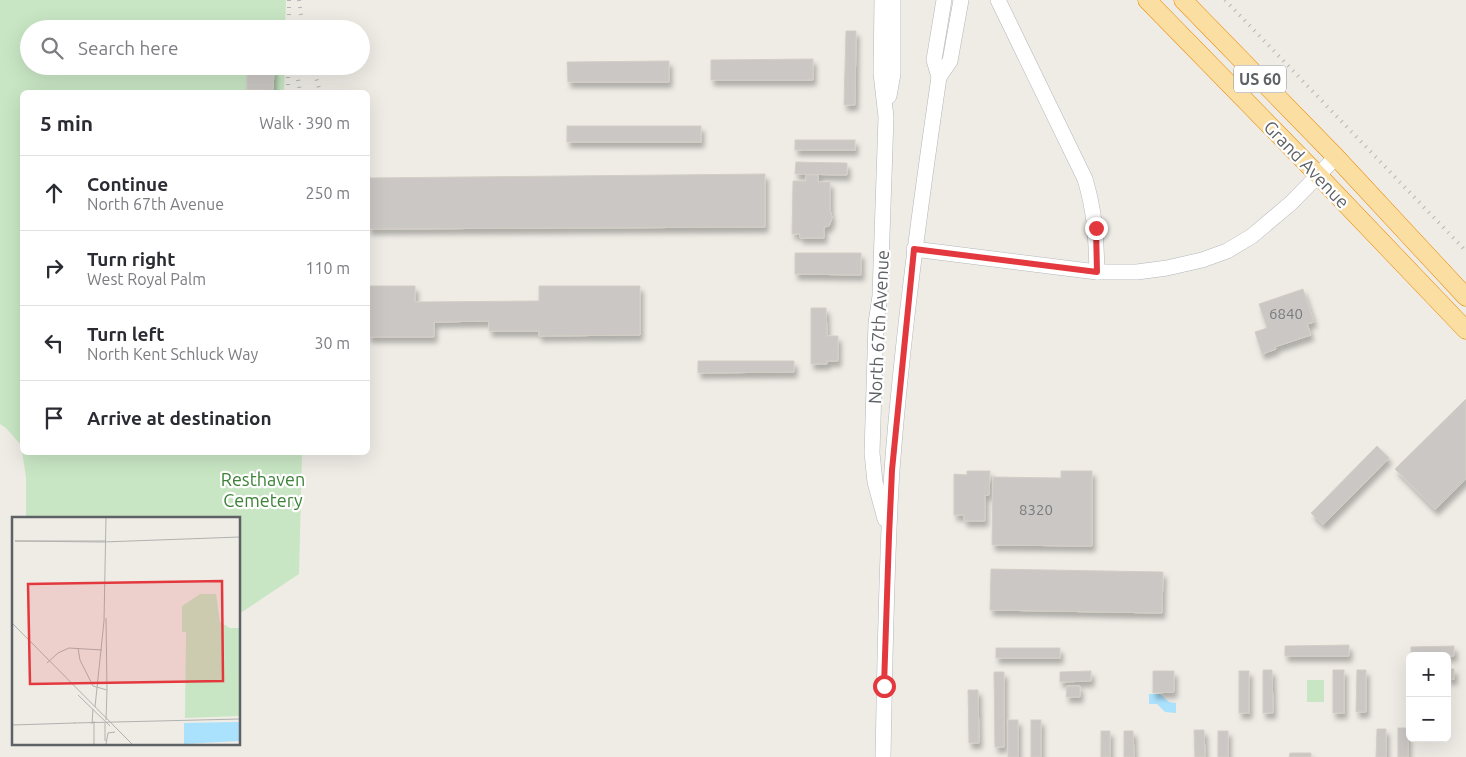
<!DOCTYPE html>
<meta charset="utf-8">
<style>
body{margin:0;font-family:Ubuntu,sans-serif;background:#f2f2f3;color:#2b2b33}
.controls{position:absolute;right:15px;bottom:15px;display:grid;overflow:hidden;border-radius:8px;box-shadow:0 5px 20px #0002}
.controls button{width:45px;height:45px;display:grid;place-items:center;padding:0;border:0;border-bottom:1px solid #e1e1e2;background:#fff;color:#2b2b33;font:25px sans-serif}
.stop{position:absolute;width:15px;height:15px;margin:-11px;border:4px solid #e3393e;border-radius:50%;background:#fff}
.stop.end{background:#e3393e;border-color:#fff;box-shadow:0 1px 5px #0008}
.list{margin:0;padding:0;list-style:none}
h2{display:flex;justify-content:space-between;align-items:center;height:65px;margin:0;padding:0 20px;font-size:21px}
h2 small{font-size:16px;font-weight:400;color:#7c7c81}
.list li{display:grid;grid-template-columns:32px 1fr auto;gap:15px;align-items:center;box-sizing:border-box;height:75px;padding:0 20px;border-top:1px solid #e1e1e2}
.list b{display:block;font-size:19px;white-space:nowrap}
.list p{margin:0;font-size:16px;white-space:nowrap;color:#7c7c81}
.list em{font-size:16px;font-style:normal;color:#7c7c81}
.icon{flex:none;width:28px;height:28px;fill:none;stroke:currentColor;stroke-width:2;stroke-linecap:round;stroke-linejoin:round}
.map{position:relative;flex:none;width:1466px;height:757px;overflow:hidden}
.search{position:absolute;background:#fff;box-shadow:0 5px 20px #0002;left:20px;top:20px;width:350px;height:55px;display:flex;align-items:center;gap:12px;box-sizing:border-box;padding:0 18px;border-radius:28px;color:#7c7c81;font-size:19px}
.panel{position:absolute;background:#fff;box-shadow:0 5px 20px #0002;left:20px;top:90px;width:350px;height:365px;border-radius:8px}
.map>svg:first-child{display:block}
.green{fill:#c8e6c4}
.water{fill:#aae1fc}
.building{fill:#cbc7c4;stroke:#d4cec5;filter:url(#shadow)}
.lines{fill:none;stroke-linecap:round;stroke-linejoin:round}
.secondary-casing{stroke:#b3b6ba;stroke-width:16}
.trunk-casing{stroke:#ec8d09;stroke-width:19}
.secondary{stroke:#fff;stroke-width:15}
.trunk{stroke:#fadea2;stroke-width:18}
.rail{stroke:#b4b5b6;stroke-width:4;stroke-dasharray:1 6;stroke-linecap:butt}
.route{stroke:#e3393e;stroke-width:6}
.labels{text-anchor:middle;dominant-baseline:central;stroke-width:4.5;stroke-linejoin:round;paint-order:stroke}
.number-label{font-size:15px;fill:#797b7e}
.shield{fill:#fff;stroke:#8e9194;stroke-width:1}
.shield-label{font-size:16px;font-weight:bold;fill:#5e6266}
.street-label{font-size:18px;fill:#5e6266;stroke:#fff}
.park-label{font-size:18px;fill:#3d8238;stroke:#fff}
.inset-road{fill:none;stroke:#b1b1af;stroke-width:1}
.view{fill:#e3393e;fill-opacity:0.15;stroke:#e3393e;stroke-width:2.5}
.inset-edge{fill:none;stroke:#5e6266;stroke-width:2.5}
</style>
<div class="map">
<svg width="1466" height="757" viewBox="0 0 1466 757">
<defs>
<filter id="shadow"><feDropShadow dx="3" dy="5.5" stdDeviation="2.5" flood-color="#0004"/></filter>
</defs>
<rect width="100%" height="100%" fill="#efece6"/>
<!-- green -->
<g class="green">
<polygon points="0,0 286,0 285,29 29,29 29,66 285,66 284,92 22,92 22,452 302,453 299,574 239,614 239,518 26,518 26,477 21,445 6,428 0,424"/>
<rect x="1307" y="680" width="17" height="22"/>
</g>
<!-- water -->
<polygon class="water" points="1149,694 1160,694 1169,702 1176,703 1176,713 1165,712 1157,704 1149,704"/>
<!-- building -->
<g class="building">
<polygon points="846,31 856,31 855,105 844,105"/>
<polygon points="813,59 813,80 711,80 711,60"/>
<polygon points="669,61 669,82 568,82 567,62"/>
<polygon points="247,67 274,68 273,92 262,92 263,90 247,90"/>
<rect x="567" y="126" width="134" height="16"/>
<rect x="795" y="140" width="60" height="10"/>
<polygon points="796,162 847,163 847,175 795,174"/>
<polygon points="765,174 765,227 368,229 368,178"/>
<polygon points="806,175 818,175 818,182 830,182 830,210 832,218 829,226 824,227 824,238 800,238 800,234 792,234 793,181 806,181"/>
<polygon points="795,253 861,253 861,275 795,274"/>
<polygon points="368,286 415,286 415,302 539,301 539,286 640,286 640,335 539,336 539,331 489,331 489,321 434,322 434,337 368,337"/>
<polygon points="1303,289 1314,322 1307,324 1311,335 1275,347 1276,349 1262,354 1255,332 1267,328 1259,304"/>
<polygon points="811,308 826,308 827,336 838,336 838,361 827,361 827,364 811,364"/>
<polygon points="698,361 794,361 794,372 698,373"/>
<polygon points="1466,399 1466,479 1435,510 1395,469"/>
<polygon points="1377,446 1389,458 1323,525 1311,513"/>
<polygon points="967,471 990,471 989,495 985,495 985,521 964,521 964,515 954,515 954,474 967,475"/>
<polygon points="1061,471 1092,471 1092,546 992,545 993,477 1061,478"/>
<polygon points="991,569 1163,572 1162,613 990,610"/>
<polygon points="1349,645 1349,656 1285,656 1285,646"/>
<polygon points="1454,646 1454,656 1411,656 1411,647"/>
<rect x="996" y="648" width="64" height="10"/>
<rect x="1447" y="669" width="7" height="10"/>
<polygon points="1263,670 1272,670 1273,713 1263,713"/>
<rect x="1333" y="670" width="11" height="43"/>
<polygon points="1357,670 1366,670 1366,712 1356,712"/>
<polygon points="1091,671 1091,681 1060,682 1060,672"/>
<polygon points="1153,671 1174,671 1174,692 1153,693"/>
<rect x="1239" y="671" width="10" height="42"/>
<polygon points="994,672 1004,672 1004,747 995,747"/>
<polygon points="1067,686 1080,686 1080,697 1066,697"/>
<polygon points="968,690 978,690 979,743 969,743"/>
<rect x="1008" y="720" width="10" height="37"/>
<rect x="1031" y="720" width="10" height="37"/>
<rect x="1398" y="728" width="10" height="29"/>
<polygon points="1377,729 1386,729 1386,757 1376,757"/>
<polygon points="1194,730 1204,730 1205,757 1195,757"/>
<rect x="1101" y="731" width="9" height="26"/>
<polygon points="1124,731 1133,731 1134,757 1124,757"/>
<rect x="1218" y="731" width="10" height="26"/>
<polygon points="1290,753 1311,753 1311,757 1289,757"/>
</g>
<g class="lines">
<defs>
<g id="secondary">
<polyline points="882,0 881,73 886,117 880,296 876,323 872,453 875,482 885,519"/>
<path d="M998 0 1085 179C1095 212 1096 237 1097 272"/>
<polyline points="939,77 950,61 961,0"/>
<polyline points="889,96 893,74 893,0"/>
<polyline points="914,249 1097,272 1137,272 1167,268 1202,260 1227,251 1252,236 1291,203 1336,157"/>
<path d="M883 757C885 661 886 566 892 470 902 338 920 208 939 77L934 60 944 0"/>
</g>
<g id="trunk">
<polyline points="1147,0 1318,175 1466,330"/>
<polyline points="1183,0 1336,157 1466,297"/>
</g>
</defs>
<!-- secondary casing -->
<use href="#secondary" class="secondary-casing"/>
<!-- trunk casing -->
<use href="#trunk" class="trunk-casing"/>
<!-- secondary -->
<use href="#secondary" class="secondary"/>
<!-- trunk -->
<use href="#trunk" class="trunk"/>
<!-- rail -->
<g class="rail">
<polyline points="299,0 301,15 304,29"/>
<polyline points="1225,0 1466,251"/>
<polyline points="289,29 289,0"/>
<polyline points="296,66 300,92"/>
<polyline points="313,66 320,92"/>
<polyline points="288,92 288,66"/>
</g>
</g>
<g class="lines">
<!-- route -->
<polyline class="route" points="884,686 889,536 892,470 914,249 1097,272 1096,228"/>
</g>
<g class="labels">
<!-- number labels -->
<g class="number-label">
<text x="1286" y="313">6840</text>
<text x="1036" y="509">8320</text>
</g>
<!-- shield labels -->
<rect class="shield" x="1234" y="65.5" width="52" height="27" rx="4"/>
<g class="shield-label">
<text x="1260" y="79">US 60</text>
</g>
<!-- street labels -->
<g class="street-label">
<text transform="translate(1307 164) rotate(46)">Grand Avenue</text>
<text transform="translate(878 327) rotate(-87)">North 67th Avenue</text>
</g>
<!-- park labels -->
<g class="park-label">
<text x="263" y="479">Resthaven<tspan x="263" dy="21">Cemetery</tspan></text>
</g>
</g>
<!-- overview -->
<g transform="translate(12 517)">
<rect width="228" height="228" fill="#efece6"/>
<path d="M188 77H204L208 105 218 111H227V199L173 201 174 115H170V89Z" fill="#c8e6c4"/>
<path d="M227 205V224L172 227V206Z" fill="#aae1fc"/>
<path class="inset-road" d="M3 24 91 25 228 20M3 24H93M94 101 95 173M0 106 120 227M66 131 68 143 81 169 95 173M35 146 46 136 57 131 90 133M66 178 98 209M83 190 92 104 94 0M94 203 95 173M82 204V227M62 206 228 202M93 206V224M80 207 81 192M0 208 63 206M94 227 96 216 103 215"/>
<path class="view" d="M210 64 211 164 18 167 16 67Z"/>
<rect width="228" height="228" class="inset-edge"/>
</g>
</svg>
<div class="controls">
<button>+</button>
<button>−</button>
</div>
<div class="stop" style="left:884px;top:686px"></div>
<div class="stop end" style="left:1096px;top:228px"></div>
<div class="search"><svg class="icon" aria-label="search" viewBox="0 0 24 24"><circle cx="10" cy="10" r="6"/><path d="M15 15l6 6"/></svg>Search here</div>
<section class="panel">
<h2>5 min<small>Walk · 390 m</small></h2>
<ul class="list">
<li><svg class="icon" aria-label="ahead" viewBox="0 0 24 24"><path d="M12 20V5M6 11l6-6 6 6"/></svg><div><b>Continue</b><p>North 67th Avenue</p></div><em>250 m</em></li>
<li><svg class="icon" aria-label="right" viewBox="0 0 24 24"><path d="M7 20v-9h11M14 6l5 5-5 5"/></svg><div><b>Turn right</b><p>West Royal Palm</p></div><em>110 m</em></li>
<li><svg class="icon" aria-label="left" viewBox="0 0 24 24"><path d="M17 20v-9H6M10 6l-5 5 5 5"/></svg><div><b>Turn left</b><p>North Kent Schluck Way</p></div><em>30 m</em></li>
<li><svg class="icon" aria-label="arrive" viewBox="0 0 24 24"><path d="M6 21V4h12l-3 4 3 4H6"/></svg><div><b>Arrive at destination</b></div></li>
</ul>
</section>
</div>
